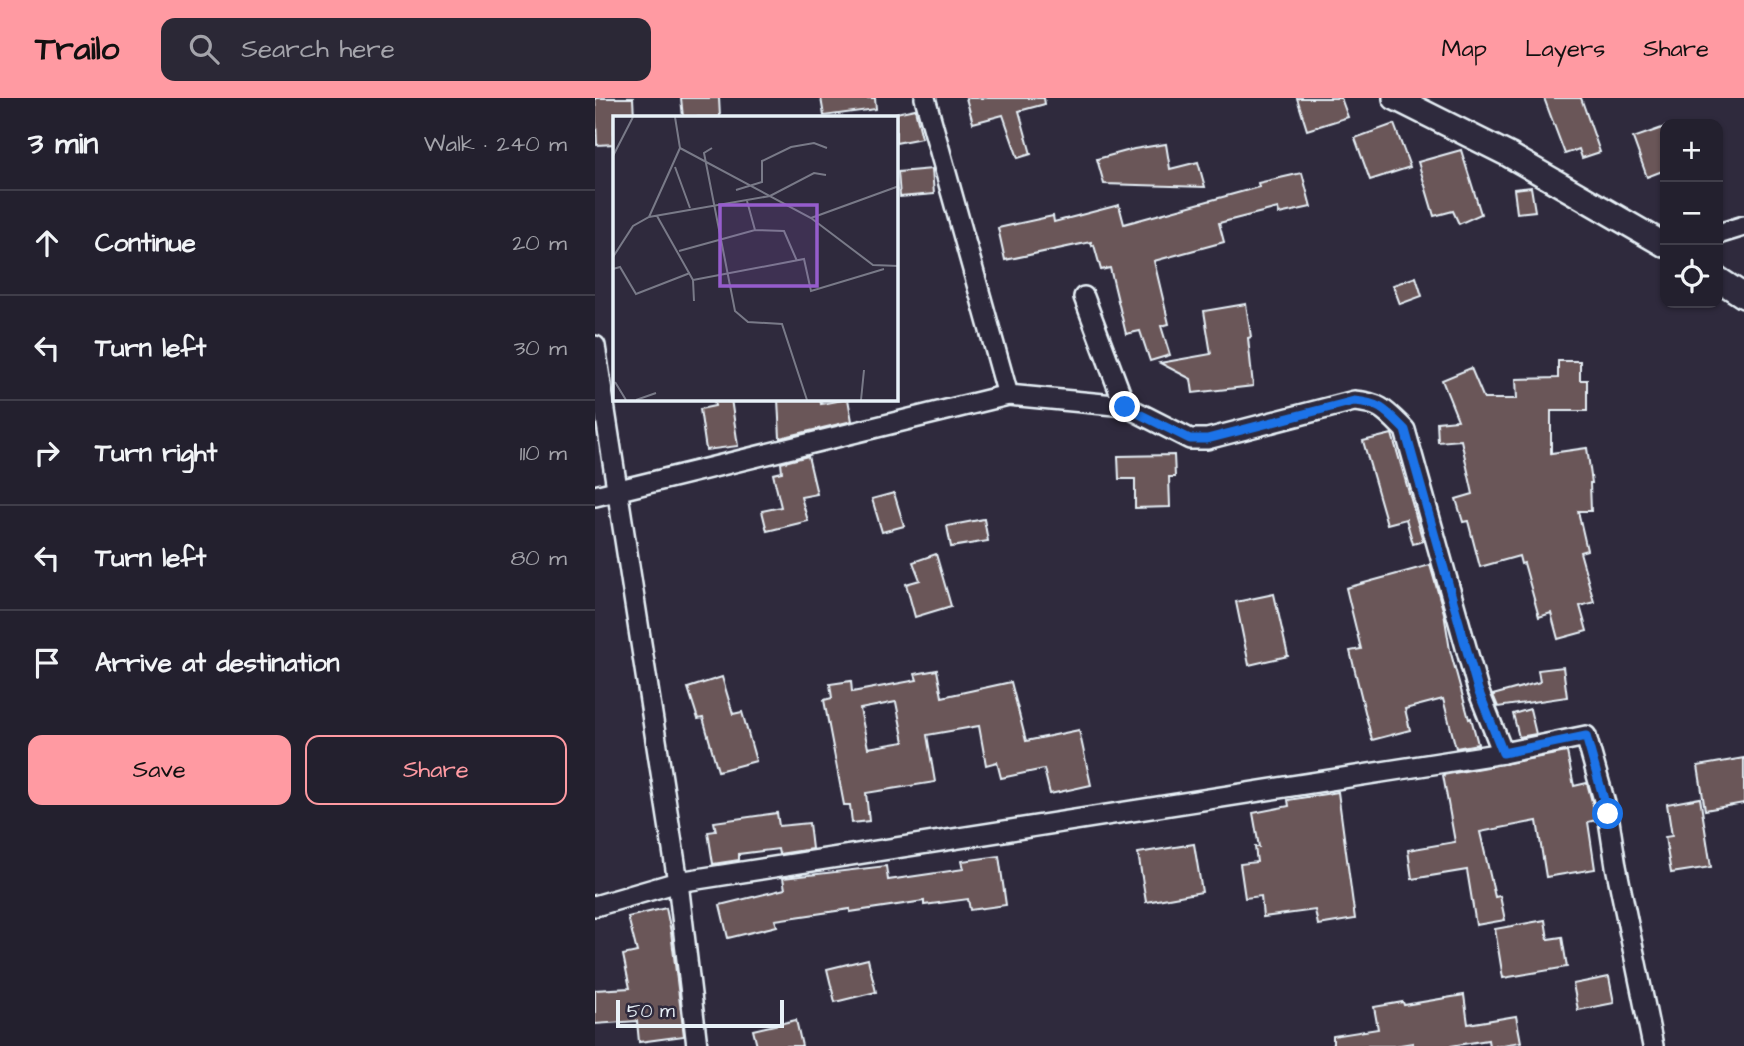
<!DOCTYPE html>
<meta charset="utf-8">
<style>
body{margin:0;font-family:"Architects Daughter",sans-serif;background:#2b2836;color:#f1f3f6}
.controls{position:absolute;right:21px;top:21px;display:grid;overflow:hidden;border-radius:14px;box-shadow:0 2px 5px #0004}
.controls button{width:63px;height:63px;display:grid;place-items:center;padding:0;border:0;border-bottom:2px solid #403e4a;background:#23202e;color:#f1f3f6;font:35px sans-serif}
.scale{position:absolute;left:21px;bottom:18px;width:168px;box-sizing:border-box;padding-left:7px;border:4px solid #e8f1f8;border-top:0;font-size:19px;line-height:24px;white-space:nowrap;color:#e8f1f8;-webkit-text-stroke:5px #2f2a3d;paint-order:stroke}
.stop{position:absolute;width:21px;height:21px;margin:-16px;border:5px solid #1a73e8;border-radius:50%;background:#fff}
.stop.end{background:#1a73e8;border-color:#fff;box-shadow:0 2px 7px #0008}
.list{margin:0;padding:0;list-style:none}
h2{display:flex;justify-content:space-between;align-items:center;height:91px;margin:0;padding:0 28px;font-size:30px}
h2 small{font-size:23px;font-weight:400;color:#a3a3aa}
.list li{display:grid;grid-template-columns:46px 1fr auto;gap:21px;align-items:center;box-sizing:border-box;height:105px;padding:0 28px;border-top:2px solid #403e4a}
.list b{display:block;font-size:26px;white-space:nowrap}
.list em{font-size:23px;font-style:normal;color:#a3a3aa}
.actions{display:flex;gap:14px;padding:21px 28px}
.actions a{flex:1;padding:16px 0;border:2px solid #ff9aa2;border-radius:14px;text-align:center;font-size:24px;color:#ff9aa2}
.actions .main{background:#ff9aa2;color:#111}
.icon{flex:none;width:38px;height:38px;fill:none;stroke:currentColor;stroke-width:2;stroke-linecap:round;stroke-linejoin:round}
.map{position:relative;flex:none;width:1149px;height:948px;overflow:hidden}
header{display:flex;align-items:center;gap:42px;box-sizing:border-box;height:98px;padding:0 35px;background:#ff9aa2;color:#111}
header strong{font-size:33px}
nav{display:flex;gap:38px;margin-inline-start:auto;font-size:24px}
.search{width:490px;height:63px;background:#2b2836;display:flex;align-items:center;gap:18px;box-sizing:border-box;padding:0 24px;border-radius:14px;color:#a3a3aa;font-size:26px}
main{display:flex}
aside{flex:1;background:#23202e}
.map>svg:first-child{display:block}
.building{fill:#6a5658;stroke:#e8f1f8;stroke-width:2;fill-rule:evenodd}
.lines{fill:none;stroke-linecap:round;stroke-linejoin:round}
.minor-casing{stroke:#e8f1f8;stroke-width:24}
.tertiary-casing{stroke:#e8f1f8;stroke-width:28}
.minor{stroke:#2f2a3d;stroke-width:19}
.tertiary{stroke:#2f2a3d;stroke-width:23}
.route{stroke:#1a73e8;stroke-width:9}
.inset-road{fill:none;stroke:#797a88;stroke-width:2}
.view{fill:#965dcd;fill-opacity:0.15;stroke:#965dcd;stroke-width:3.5}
.inset-edge{fill:none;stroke:#e8f1f8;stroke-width:3.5}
</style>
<header>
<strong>Trailo</strong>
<div class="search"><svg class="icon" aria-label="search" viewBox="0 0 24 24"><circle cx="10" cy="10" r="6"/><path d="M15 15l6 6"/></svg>Search here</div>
<nav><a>Map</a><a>Layers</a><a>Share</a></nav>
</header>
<main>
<aside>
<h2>3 min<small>Walk · 240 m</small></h2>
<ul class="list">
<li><svg class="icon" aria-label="ahead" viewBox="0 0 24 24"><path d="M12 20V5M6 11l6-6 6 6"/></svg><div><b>Continue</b></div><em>20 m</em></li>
<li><svg class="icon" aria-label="left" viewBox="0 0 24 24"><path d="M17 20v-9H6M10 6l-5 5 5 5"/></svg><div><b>Turn left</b></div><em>30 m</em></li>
<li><svg class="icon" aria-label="right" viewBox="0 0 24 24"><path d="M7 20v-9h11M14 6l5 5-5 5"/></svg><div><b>Turn right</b></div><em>110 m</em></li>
<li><svg class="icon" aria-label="left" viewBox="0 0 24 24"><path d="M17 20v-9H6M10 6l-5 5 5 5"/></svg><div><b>Turn left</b></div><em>80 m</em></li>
<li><svg class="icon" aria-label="arrive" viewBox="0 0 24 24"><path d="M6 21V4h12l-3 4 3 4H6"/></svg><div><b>Arrive at destination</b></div></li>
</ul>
<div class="actions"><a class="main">Save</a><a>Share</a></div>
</aside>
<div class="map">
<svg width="1149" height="948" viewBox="0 0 1149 948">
<rect width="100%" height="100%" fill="#2f2a3d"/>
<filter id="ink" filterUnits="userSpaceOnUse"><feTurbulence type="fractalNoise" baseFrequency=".0143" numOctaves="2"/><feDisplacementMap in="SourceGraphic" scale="14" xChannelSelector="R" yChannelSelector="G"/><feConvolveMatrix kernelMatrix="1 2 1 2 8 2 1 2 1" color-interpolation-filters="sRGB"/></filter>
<g filter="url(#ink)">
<!-- building -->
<g class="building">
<polygon points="0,0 38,0 39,19 19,19 19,46 2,47"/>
<polygon points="86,0 124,0 125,19 88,19"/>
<polygon points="226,0 280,0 281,11 229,18"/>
<polygon points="371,0 449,0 450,6 424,13 436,56 423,60 408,17 378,25"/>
<polygon points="702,0 746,0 753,19 712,32"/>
<polygon points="949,0 986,0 1005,54 987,60 984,51 970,56"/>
<polygon points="320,11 327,40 301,45 301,15"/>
<polygon points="799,26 815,69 775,82 760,40"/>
<polygon points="1070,29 1070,72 1052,79 1038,40"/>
<polygon points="571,46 575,71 603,64 610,89 509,86 502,61 539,51"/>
<polygon points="866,52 886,116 864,126 858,113 839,118 823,64"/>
<polygon points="337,71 339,96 305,99 303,74"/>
<polygon points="707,75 716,109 684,116 683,110 624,125 629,144 559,163 574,226 566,228 575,257 555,263 545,233 531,236 515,170 506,172 499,147 497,148 496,144 410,162 403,130 458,118 459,124 524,107 529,126 664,89 663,85"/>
<polygon points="936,89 940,113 922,115 919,91"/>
<polygon points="821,179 827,198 805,206 798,187"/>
<polygon points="651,206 656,239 653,240 658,288 598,295 596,281 565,265 616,256 609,213"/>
<polygon points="963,263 985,263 985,282 992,282 992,313 956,313 956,355 992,350 997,385 995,385 996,413 983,413 992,452 985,454 999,504 985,508 992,533 963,541 956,515 944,519 929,465 926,466 924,458 885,469 873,423 868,424 861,401 878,396 866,342 843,344 842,324 863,322 847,282 876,270 889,301 922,301 921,281 963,280"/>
<polygon points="119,301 136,301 143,348 111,352 105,311 120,308"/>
<polygon points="183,301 225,301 226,306 253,301 257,323 185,340"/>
<polygon points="797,336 828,443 818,446 811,421 792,426 768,343"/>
<polygon points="579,357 580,379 574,379 575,409 540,410 540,381 524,381 523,358"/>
<polygon points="213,358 222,396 206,399 213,423 172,433 167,413 186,409 178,376 187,374 186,365"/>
<polygon points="299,395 309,428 287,434 277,401"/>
<polygon points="389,421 393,443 356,449 352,428"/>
<polygon points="341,456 356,508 320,519 311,486 325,482 318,464"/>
<polygon points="835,467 849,515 855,552 874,621 876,620 883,646 861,650 848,601 810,611 815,632 777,642 755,553 766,551 751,490"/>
<polygon points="679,496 693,558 654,567 641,504"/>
<polygon points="968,569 972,599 903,609 898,597 945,584 943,572"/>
<path d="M342 572 347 599 416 584 431 643 484 632 496 687 455 696 449 671 406 680 402 664 391 667 384 628 332 637 340 684 271 695 274 723 257 725 255 707H249L229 602 237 600 235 586 256 583 257 594 322 582 320 576ZM301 604 309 644 273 650 265 611Z"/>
<polygon points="127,579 138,616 147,614 161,663 123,673 108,620 103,621 93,590"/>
<polygon points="935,611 941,636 924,639 918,616"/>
<polygon points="972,654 979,688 992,685 999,711 1001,722 993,724 1000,771 951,779 942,723 885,734 900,799 905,798 910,822 881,827 872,772 817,781 813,752 860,744 848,677"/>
<polygon points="1149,660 1149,705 1110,712 1103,668"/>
<polygon points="743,694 760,821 723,827 720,812 668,819 666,798 650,800 645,766 662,764 660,749 664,749 658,715 694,708 693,702"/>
<polygon points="1105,700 1116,769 1076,775 1070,739 1077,738 1072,706"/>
<polygon points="182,715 184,728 214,725 217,751 184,756 183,751 144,756 144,762 118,766 113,734 121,733 119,724"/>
<polygon points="599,746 607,794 551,804 543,755"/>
<polygon points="404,758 411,807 375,812 373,801 329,807 329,803 255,814 255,811 180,822 182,828 133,840 125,807 190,791 188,780 291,768 293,782 369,771 367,763"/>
<polygon points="71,810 76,834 89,938 44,944 42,923 0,926 0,892 35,890 28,857 42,854 33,819"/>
<polygon points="950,822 953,841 967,839 972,869 908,880 900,831"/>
<polygon points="273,861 281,894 240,904 232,871"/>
<polygon points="1014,879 1019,905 983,912 978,886"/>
<polygon points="869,897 873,926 921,918 926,944 901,948 894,948 893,942 856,948 818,948 818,945 799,948 738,948 738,938 783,931 779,909 808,904 809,907"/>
<polygon points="201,922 207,948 162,948 158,932"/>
</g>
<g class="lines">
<defs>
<g id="minor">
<polyline points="330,0 413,297"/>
<polyline points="1123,136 1149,128"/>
<polyline points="489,199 530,308"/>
<polyline points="0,248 83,784 102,948"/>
<path d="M0 398 413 297 530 308 595 341H612L759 303C786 305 791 313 810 332L883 592 908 655"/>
<polyline points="0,808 83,784 908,655 991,638 1013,716 1021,768 1058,948"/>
</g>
<g id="tertiary">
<polyline points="800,0 914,57 1070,147"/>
<polyline points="1123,181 1149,198"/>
</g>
</defs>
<!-- minor casing -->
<use href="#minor" class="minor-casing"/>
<!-- tertiary casing -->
<use href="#tertiary" class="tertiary-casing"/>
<!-- minor -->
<use href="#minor" class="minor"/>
<!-- tertiary -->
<use href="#tertiary" class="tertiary"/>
</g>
</g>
<g class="lines" filter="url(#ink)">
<!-- route -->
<path class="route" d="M530 309 595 341H612L759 303C786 305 791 313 810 332L883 592 908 655 991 638 1013 716"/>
</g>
<!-- overview -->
<g transform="translate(18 18)">
<rect width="285" height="285" fill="#2f2a3d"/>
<path class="inset-road" d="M62 1 67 32 198 102 260 149 286 150M99 32 91 37 122 195 135 206 169 208 194 284M0 40 20 1M62 51 77 92M123 74 149 66V45L178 31 201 27 214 32M134 85 142 114M44 100 80 164 81 185M36 101 67 32M198 102 286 70M66 135 142 114 171 115 184 145M0 141 20 110 36 101 157 80 201 57 213 59M0 153 7 151 23 178 77 157M80 164 191 143 198 175 271 153M2 266 13 284M23 284 43 277M248 284 251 254"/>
<path class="view" d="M107 89H204V170H107Z"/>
<rect width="285" height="285" class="inset-edge"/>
</g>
</svg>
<div class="controls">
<button>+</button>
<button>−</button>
<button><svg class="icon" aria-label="locate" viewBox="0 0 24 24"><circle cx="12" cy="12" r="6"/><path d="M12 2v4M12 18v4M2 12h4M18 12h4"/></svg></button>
</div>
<div class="scale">50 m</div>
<div class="stop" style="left:1013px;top:716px"></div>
<div class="stop end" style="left:530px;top:309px"></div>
</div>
</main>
